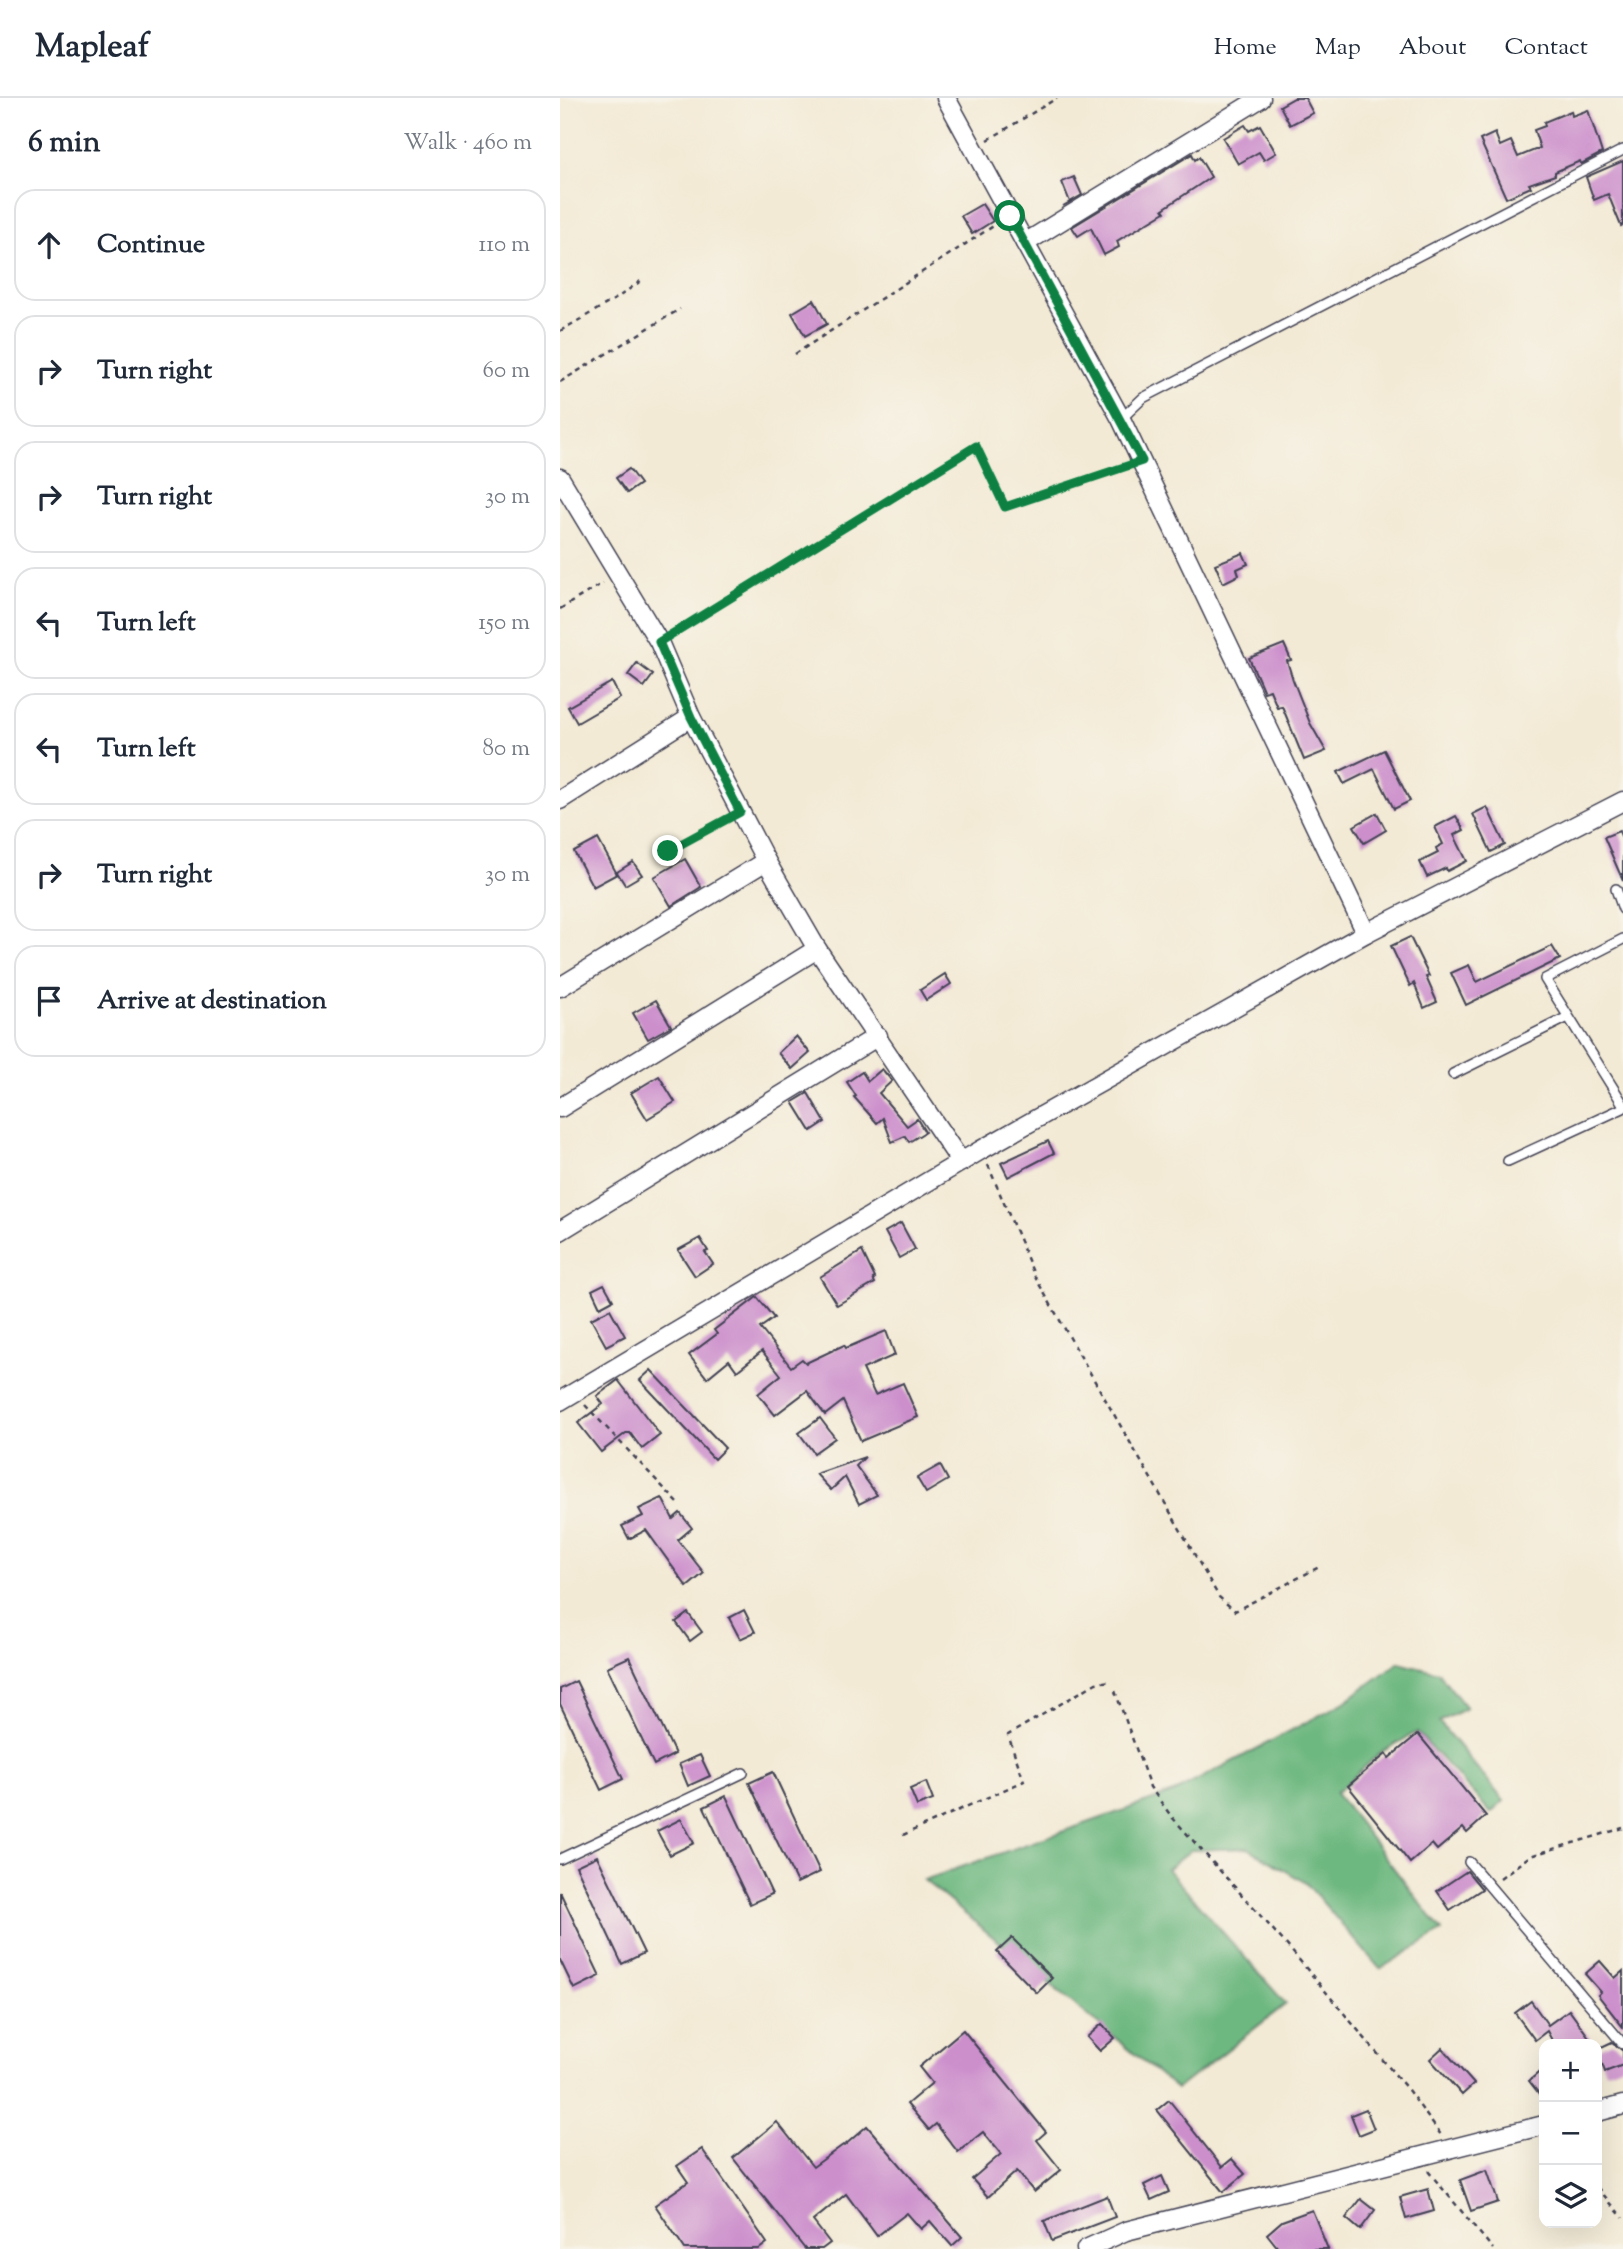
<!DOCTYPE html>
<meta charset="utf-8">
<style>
body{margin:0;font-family:"Sorts Mill Goudy",serif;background:#f2f2f3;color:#1f2937}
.controls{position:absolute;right:21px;bottom:21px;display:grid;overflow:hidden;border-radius:14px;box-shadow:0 7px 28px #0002}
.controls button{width:63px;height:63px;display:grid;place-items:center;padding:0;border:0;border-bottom:2px solid #e0e1e3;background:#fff;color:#1f2937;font:35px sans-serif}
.stop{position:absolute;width:21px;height:21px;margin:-16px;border:5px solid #0b8043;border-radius:50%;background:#fff}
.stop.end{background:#0b8043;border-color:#fff;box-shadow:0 2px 7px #0008}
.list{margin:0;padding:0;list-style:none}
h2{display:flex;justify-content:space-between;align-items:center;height:91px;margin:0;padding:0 28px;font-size:30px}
h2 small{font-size:23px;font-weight:400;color:#747a83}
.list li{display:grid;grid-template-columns:46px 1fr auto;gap:21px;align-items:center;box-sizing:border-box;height:112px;margin:0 14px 14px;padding:0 14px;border:2px solid #e0e1e3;border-radius:21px}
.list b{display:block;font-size:26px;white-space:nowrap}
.list em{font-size:23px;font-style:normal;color:#747a83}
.icon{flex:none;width:38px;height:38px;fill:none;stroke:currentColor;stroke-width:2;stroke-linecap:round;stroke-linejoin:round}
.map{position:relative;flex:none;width:1063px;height:2151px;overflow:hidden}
header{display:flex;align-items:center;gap:42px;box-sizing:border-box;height:98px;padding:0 35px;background:#fff;border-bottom:2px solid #e0e1e3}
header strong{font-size:33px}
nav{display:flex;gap:38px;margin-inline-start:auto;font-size:24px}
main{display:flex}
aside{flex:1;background:#fff}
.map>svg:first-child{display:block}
.forest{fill:#6db880;stroke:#486d5e;stroke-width:2}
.building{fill:#cc8fcc}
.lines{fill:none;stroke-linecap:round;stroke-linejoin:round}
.lane-casing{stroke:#414052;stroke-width:12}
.street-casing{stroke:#414052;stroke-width:21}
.path{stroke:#414052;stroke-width:2.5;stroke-dasharray:5 5;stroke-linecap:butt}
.lane{stroke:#fff;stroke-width:9}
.street{stroke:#fff;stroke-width:18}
.route{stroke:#0b8043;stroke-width:9}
</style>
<header>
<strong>Mapleaf</strong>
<nav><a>Home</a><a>Map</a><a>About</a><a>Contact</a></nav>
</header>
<main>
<aside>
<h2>6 min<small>Walk · 460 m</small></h2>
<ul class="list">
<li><svg class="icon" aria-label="ahead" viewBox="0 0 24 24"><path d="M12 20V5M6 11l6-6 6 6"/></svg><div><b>Continue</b></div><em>110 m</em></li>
<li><svg class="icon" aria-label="right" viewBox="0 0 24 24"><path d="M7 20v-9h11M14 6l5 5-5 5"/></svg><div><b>Turn right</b></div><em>60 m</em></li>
<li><svg class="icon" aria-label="right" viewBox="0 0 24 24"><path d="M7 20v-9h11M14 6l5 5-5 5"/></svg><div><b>Turn right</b></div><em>30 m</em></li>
<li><svg class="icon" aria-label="left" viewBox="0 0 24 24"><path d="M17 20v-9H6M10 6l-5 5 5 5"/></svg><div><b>Turn left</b></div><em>150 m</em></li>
<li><svg class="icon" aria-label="left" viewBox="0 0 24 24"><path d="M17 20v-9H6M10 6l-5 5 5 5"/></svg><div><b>Turn left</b></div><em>80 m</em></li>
<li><svg class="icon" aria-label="right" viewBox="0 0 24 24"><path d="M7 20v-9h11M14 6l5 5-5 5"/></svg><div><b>Turn right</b></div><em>30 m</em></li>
<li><svg class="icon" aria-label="arrive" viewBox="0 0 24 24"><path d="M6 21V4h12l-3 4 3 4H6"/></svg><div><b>Arrive at destination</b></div></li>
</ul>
</aside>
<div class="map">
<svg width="1063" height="2151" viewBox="0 0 1063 2151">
<rect width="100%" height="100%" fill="#f7f3e8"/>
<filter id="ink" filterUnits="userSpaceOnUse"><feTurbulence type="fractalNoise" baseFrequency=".0143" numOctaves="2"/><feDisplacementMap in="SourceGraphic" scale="14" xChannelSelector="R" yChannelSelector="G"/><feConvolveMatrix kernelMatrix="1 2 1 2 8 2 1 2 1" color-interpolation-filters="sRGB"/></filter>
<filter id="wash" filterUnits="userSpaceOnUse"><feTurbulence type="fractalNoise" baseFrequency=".00686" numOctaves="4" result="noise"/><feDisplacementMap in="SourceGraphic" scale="28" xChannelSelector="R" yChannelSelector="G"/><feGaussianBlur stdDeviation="1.57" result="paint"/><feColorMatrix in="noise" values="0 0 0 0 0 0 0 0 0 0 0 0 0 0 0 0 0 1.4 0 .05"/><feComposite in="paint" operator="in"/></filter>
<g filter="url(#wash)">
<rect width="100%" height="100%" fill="#f3ead5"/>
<!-- forest -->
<polygon class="forest" points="839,1564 878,1574 906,1610 879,1624 944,1703 931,1715 857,1634 820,1655 776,1695 882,1833 820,1871 746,1785 688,1750 631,1752 607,1771 726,1906 617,1991 364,1782 613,1695 783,1605"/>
<g id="blocks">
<!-- building -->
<g class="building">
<polygon points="734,0 745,0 753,15 730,27 720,8"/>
<polygon points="1028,12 1042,55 1021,66 1020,63 995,74 995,77 969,86 971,89 946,100 920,42 935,35 940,48 951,43 958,59 980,50 974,32 985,28 984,24 1011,13 1012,18"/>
<polygon points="685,27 689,33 700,27 716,55 704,62 699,54 678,66 663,40"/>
<polygon points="632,56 635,62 639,59 651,79 603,111 605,114 557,143 559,149 544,157 531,130 518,138 512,129"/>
<polygon points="1063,63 1063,127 1061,128 1048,96 1034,102 1026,79"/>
<polygon points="514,79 522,97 503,108 510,104 502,84"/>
<polygon points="422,106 433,123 412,136 401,118"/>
<polygon points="254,202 267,226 245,238 232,215"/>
<polygon points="69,371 80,386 67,395 56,380"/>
<polygon points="683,455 688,466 677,471 679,477 663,485 655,466"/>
<polygon points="724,546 731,562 727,563 733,582 750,625 766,653 744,662 722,608 717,609 710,592 704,594 689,560"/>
<polygon points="77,565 93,577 84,589 68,577"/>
<polygon points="52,584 60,600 17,625 8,609"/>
<polygon points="824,652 850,703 834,711 814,671 784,686 778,674"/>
<polygon points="927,709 945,747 931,754 913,716"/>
<polygon points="817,715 826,732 804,745 794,728"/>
<polygon points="896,718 904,732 894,737 907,763 887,773 886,770 867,779 860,764 878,755 876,750 883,746 875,729"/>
<polygon points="1059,733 1063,743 1063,783 1044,739"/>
<polygon points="38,741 57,776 33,789 14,754"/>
<polygon points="125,761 141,789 111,808 94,779"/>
<polygon points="73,764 82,777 65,787 57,774"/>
<polygon points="850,839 869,878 866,879 877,904 864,910 854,885 850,888 831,848"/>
<polygon points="992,848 1000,861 906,907 891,875 909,867 917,884"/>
<polygon points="385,876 391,886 366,902 360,892"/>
<polygon points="96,902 111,928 88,941 73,915"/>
<polygon points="236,938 250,955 232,971 218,955"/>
<polygon points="322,971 332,983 319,995 347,1028 357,1021 365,1034 349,1044 345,1038 332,1044 323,1020 317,1025 294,999 296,998 287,984 302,974 308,983"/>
<polygon points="99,978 115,1004 87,1021 71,995"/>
<polygon points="248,995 265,1024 251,1033 233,1004"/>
<polygon points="488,1043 494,1055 448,1079 441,1065"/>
<polygon points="341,1125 355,1151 339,1160 325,1134"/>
<polygon points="140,1140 148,1153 145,1154 153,1166 135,1178 118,1152"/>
<polygon points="302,1153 315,1180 313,1181 315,1185 277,1207 260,1179"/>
<polygon points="44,1186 53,1202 40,1209 32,1192"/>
<polygon points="197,1199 214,1220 200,1230 231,1269 242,1261 246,1265 284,1247 286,1250 326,1233 335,1257 303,1271 315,1297 343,1285 358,1319 301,1343 283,1303 265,1317 247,1293 215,1317 198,1296 221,1277 202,1253 177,1273 169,1262 147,1280 129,1257 157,1236 154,1232"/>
<polygon points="50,1211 65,1238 46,1248 31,1221"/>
<polygon points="91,1272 165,1350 154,1361 80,1282"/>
<polygon points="58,1282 100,1337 82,1351 70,1335 66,1335 41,1354 18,1325 43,1306 37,1298"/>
<polygon points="260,1320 275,1340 254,1355 239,1335"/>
<polygon points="305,1359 296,1368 317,1397 299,1406 285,1379 271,1392 256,1376"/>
<polygon points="380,1367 388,1382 366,1395 357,1380"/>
<polygon points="102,1400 113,1421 120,1415 132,1430 118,1442 144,1475 127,1489 86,1432 69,1441 62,1428 83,1418 79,1411"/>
<polygon points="184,1512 195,1534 180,1541 169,1520"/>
<polygon points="128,1515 142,1534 130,1543 116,1524"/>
<polygon points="69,1559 115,1656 94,1667 47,1569"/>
<polygon points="16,1583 63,1681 41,1692 0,1606 0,1591"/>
<polygon points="858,1636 926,1718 907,1735 903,1730 877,1752 872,1746 850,1765 788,1688 826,1656 829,1660"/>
<polygon points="140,1657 150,1678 128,1688 119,1666"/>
<polygon points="213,1674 260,1774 237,1785 189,1685"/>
<polygon points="366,1684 373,1702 357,1708 350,1691"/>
<polygon points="166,1698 212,1796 190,1806 144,1709"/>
<polygon points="121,1721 134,1745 110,1757 97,1733"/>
<polygon points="37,1758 84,1855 62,1866 16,1768"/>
<polygon points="907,1773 922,1791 890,1812 877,1793"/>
<polygon points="0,1794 40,1878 14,1891 0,1862"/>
<polygon points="452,1840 492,1880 477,1895 437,1854"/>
<polygon points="1040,1863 1055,1880 1063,1873 1063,1929 1038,1897 1041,1894 1025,1876"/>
<polygon points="971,1903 988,1927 1009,1912 1034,1946 994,1946 987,1933 975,1942 955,1915"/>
<polygon points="542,1926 555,1940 540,1953 527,1939"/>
<polygon points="403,1932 486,2034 477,2042 501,2072 474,2094 457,2073 428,2099 412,2081 441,2056 423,2034 398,2054 376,2026 369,2032 347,2006 372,1985 359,1969"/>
<polygon points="1052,1944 1063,1953 1063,1967 1045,1974 1037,1951"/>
<polygon points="882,1950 914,1986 902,1997 870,1961"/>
<polygon points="984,1970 984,2002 969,1983"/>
<polygon points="609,2002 662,2069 672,2061 685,2076 663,2094 597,2012"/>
<polygon points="806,2011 814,2031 799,2037 791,2017"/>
<polygon points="217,2024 253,2069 283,2047 284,2048 307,2028 402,2139 392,2148 370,2123 361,2131 347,2115 317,2138 286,2096 253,2123 270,2145 262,2151 245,2151 173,2060"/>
<polygon points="142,2051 207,2145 199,2151 125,2151 95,2107 128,2084 117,2068"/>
<polygon points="927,2072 938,2104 911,2113 900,2082"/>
<polygon points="602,2078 609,2094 591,2102 584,2087"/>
<polygon points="868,2091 874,2113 846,2121 840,2099"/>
<polygon points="547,2098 555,2119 492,2143 484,2123"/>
<polygon points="801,2101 815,2112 800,2132 786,2120"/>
<polygon points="752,2112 768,2151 719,2151 707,2136 722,2123"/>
</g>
</g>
</g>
<g filter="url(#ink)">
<use href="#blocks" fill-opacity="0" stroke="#414052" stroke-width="2"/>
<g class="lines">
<defs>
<g id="lane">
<polyline points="561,321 583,300 1063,52"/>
<polyline points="1056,791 1063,811"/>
<polyline points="1063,841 985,881 1063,1006"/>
<polyline points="893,976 1008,919"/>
<polyline points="948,1063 1063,1010"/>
<polyline points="0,1761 183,1675"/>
<polyline points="909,1764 1063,1946"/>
</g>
<g id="street">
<polyline points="386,0 561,321 806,835"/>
<polyline points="465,145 701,0"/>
<polyline points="0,380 99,544 131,619 206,763 257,851 401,1064"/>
<polyline points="0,702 131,619"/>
<polyline points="0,889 206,763"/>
<polyline points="0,1010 257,851"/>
<polyline points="0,1133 318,938"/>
<polyline points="0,1303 421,1052 806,835 1063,703"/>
<polyline points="1037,2014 1063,2007"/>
<polyline points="526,2151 566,2133 984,2027"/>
</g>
</defs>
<!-- lane casing -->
<use href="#lane" class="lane-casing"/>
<!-- street casing -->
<use href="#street" class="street-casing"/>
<!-- path -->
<g class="path">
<polyline points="428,42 497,0"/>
<polyline points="0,233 57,200 82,182"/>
<polyline points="235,256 435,127"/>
<polyline points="0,284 120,211"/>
<polyline points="0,511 43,485"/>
<polyline points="112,536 416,348 445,409 566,368"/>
<polyline points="108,753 165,722"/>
<polyline points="428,1067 475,1179 659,1499 675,1513 761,1468"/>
<polyline points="25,1307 119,1406"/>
<polyline points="555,1593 590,1689 611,1718 725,1845 848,1992 881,2037"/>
<polyline points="343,1737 464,1683 448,1637 536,1585 551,1583"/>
<polyline points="940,1780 970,1758 1063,1730"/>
<polyline points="868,2073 933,2151"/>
<polyline points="1037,2089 1063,2120"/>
</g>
<!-- lane -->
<use href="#lane" class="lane"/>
<!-- street -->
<use href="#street" class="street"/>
</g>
</g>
<g class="lines" filter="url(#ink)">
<!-- route -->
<polyline class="route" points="108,753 180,714 131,619 99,544 416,348 445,409 582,363 450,118"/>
</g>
</svg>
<div class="controls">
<button>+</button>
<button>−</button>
<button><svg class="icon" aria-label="layers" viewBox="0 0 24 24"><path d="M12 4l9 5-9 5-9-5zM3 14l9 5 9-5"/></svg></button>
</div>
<div class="stop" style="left:450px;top:118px"></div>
<div class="stop end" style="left:108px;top:753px"></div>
</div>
</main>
